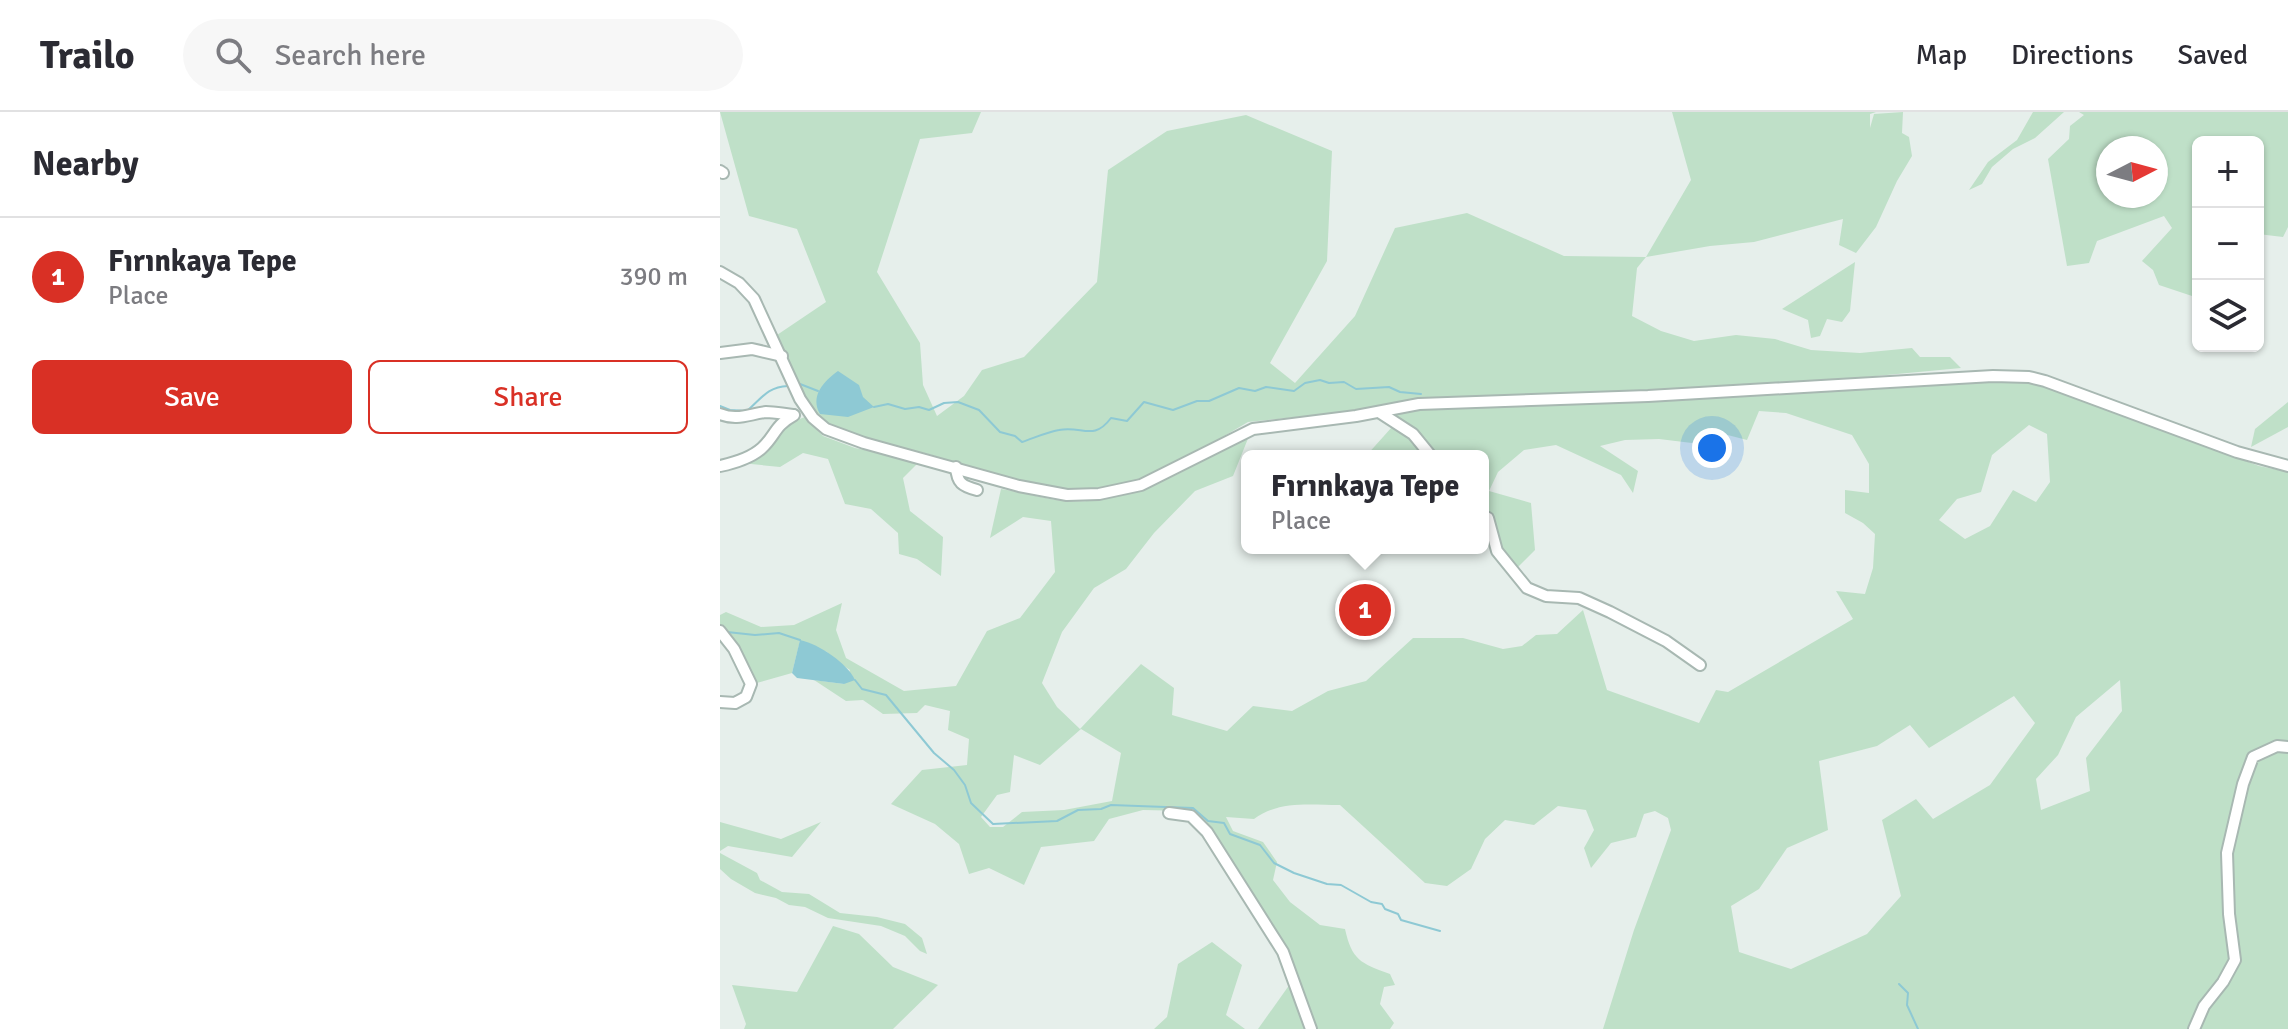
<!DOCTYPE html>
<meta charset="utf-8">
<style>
body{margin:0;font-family:Signika,sans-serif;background:#f7f7f7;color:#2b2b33}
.controls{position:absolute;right:24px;top:24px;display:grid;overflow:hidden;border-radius:12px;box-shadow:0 2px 6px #0004}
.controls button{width:72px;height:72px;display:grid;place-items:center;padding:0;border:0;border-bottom:2px solid #e1e1e2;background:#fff;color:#2b2b33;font:40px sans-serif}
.compass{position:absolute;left:1376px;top:24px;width:72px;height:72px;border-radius:50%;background:#fff;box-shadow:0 2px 6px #0004;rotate:84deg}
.you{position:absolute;left:992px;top:336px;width:28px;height:28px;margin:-20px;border:6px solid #fff;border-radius:50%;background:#1a73e8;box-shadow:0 0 0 12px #1a73e833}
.badge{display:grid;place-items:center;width:52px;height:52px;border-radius:50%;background:#d93025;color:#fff;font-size:26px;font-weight:700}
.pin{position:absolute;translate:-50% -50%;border:4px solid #fff;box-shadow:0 2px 8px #0006}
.popup{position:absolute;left:521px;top:338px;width:248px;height:104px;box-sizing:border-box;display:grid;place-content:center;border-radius:12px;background:#fff;filter:drop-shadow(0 2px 6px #0005);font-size:26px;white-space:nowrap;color:#7c7c81}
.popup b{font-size:30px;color:#2b2b33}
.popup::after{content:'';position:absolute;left:50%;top:100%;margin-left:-16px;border:16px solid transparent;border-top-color:#fff}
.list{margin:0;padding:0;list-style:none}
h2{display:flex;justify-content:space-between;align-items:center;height:104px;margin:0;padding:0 32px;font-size:34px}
h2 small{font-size:26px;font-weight:400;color:#7c7c81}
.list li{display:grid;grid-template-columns:52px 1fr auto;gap:24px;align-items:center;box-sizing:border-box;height:120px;padding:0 32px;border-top:2px solid #e1e1e2}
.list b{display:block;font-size:30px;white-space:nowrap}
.list p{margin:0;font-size:26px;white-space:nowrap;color:#7c7c81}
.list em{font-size:26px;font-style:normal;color:#7c7c81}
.actions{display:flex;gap:16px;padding:24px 32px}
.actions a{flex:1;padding:18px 0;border:2px solid #d93025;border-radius:12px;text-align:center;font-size:28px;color:#d93025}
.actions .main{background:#d93025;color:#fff}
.icon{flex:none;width:44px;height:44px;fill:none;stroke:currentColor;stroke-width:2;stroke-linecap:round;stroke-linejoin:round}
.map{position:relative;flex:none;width:1568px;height:917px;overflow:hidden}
header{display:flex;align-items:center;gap:48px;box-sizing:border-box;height:112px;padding:0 40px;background:#fff;border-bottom:2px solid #e1e1e2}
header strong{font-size:38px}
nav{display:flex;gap:44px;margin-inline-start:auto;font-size:28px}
.search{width:560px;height:72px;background:#f7f7f7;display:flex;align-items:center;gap:20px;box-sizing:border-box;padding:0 28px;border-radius:44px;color:#7c7c81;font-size:30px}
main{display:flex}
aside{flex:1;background:#fff}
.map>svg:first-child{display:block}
.green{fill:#bfe0c8;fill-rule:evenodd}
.water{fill:#8ec9d4}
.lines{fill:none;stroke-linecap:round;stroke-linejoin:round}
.stream{stroke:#8ec9d4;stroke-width:2}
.minor-casing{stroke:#a8b8b2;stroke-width:14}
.minor{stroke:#fff;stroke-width:10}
</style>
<header>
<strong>Trailo</strong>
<div class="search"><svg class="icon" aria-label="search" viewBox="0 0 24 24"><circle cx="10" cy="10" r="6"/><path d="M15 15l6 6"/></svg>Search here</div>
<nav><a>Map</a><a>Directions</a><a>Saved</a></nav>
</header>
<main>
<aside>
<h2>Nearby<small></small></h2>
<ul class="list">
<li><span class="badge">1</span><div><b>Fırınkaya Tepe</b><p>Place</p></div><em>390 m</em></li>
</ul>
<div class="actions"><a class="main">Save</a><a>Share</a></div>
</aside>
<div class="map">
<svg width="1568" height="917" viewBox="0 0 1568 917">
<rect width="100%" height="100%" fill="#e6efeb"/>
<!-- green -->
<g class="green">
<polygon points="0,0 261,0 252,21 200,27 157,160 200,231 203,273 217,304 244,284 262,258 304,245 377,170 388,58 447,19 526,3 612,39 607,149 550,251 575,271 635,204 675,116 747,101 844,144 926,145 971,68 952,0 1156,0 1150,2 1150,16 1154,2 1183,0 1182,21 1189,25 1192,44 1177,69 1156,115 1136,141 1119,133 1123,107 1034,130 990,134 926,145 917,156 912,204 941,219 974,229 1016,223 1055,227 1091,238 1140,241 1192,236 1200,245 1230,245 1241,256 1124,267 635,299 528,310 477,340 418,369 363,378 319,374 281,365 212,343 116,318 100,308 86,293 57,223 106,190 77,117 29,104"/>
<polygon points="1313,0 1344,0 1315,26 1293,37 1272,55 1262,72 1249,78 1268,50 1297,28"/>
<path d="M1359 0H1568V115L1563 125 1538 122V30H1478V182L1475 185 1439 173 1433 158 1422 149 1452 116 1444 104 1377 129 1369 151 1347 154 1328 47 1349 27 1350 14 1364 3ZM1436 36V84H1388V36Z"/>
<polygon points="1135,150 1130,199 1122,210 1107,207 1100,224 1091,226 1088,208 1062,197"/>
<path d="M1273 268 1308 269 1327 273 1539 354 1568 360V632H1556L1533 639 1522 659 1503 747 1512 847 1471 917H883L914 818 951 718 948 706 935 699 924 702 916 725 891 731 871 756 864 736 874 718 866 698 838 694 814 713 785 708 765 727 751 757 727 774 705 771 620 693C591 693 559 688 534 707L506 705 513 719 543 730 557 750 553 768 570 790 600 813 625 817C632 848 640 851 670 862L675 873 664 875 660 892 674 911 670 917H593L565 838 468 699 423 698 389 707 374 729 321 735 304 773 269 756 249 762 239 732 215 712 171 692 202 658 247 653 249 627 228 618 230 599 205 593 197 601 163 602 143 588 126 589 94 568 124 572 130 558 113 547 107 540 80 529 72 561 33 572 0 515V503L6 500 41 515 74 513 122 491 116 518 126 546 184 579 236 574 267 519 300 506 335 460 331 409 303 405 270 426 281 377C299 380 317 385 336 388 386 395 437 374 479 351 496 342 510 331 529 324L513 364 475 379 434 421 406 457 374 476 342 520 322 571 337 595 360 617 421 552 454 576 452 603 507 619 533 594 572 599 608 579 646 569 693 526H743L783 537 802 534 816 523 837 522 863 498 887 578 979 611 996 578 1008 580 1133 507 1116 479 1145 482 1153 456 1155 422 1143 411 1125 401V378L1149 381V352L1132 323 1066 301 1039 299 1027 328 996 320 972 331 939 327 905 328 880 334 918 359 913 381 901 363 836 333 804 338 778 360 769 379 811 391 815 438 798 455H794C761 413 763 395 763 344H716L695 319 665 302 693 296 934 288ZM1309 313 1327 322 1330 370 1316 390 1293 378 1270 414 1245 427 1219 408 1237 387 1261 380 1272 343ZM1400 568 1402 599 1366 646 1370 679 1321 698 1316 667 1338 643 1356 605ZM1294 584 1315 611 1270 673 1213 707 1196 687 1162 708 1181 784 1147 822 1071 857 1019 840 1011 794 1039 777 1067 736 1108 718 1099 649 1157 634 1190 613 1209 636ZM361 617 401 641 392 689 344 698 302 700 283 715H270L261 705 277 683 290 680 294 643 320 653Z"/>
<polygon points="1568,290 1568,315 1531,335 1535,317"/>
<polygon points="85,305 103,324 135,336 200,349 183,366 190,399 223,425 221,464 197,447 179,442 178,421 151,397 125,392 108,347 83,341 60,355 21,351 60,314"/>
<polygon points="672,315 689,326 704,344 646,344"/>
<path d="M1557 637 1568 638V917H1477L1485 895 1517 850C1514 815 1509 779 1511 744 1513 712 1524 677 1535 648Z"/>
<polygon points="0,710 61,727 101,710 72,745 8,734 0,739"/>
<polygon points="0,741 37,761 40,768 62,780 89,782 120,801 157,805 185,812 202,826 207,842 200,839 185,824 161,814 108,806 85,795 69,793 56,786 35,781 11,767 0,757"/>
<polygon points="113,814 139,822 173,855 218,873 173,917 24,917 26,912 12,873 77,880"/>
<polygon points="492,830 522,853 506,903 525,917 434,917 447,905 458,852"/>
<polygon points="570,872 588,917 538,917"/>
</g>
<!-- water -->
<g class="water">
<path d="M118 259 139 273 143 285 154 295 128 305 100 302C90 284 103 270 118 259Z"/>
<path d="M80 528C99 532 127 551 135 568L124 572 77 566 72 561Z"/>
</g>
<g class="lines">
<!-- stream -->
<g class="stream">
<polyline points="80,272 98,279"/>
<path d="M0 294 10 298 27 299C42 286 47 275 68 274"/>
<path d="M154 295 168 292 185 297 199 295 209 298 224 291 238 290 259 298 280 320 295 324 302 330C314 326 327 320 339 318 362 313 373 330 391 306L407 309 424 290 453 298 477 289H489L519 276 535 279 546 275 574 279 585 271 600 268 609 271 624 270 636 277 669 275 680 280 701 282"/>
<polyline points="7,520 35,523 59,521 80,528"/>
<polyline points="135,568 142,577 166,583 214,641 234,658 245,673 251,691 273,712 337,709 358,698 381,697 391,693 473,696 488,709 504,711 510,722 540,733 554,751 574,761 607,772 621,773 651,790 662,792 665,797 678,802 681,808 720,819"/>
<polyline points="1179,872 1188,881 1187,893 1198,917"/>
</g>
<defs>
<g id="minor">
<polyline points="0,59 3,61"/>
<polyline points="0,160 19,171 34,187 80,287 93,306 106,317 144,331 299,374 347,383 379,382 421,373 533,317 636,304 699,292 928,284 1273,264 1309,265 1325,269 1517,340 1568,354"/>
<polyline points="0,241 32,237 62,244"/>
<polyline points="659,300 693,322 711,344"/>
<path d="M0 302C17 309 29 302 46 300 54 300 64 302 73 303"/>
<path d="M0 354C14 351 32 345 42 336 56 323 54 314 74 303"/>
<path d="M236 355C237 371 242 374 257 378"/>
<polyline points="763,404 768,406 777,439 807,476 826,484 859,486 890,500 946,529 980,553"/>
<polyline points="0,519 14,537 31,572 26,585 15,591 0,590"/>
<polyline points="449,701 471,704 487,720 563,840 591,917"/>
<polyline points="1474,917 1484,894 1503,870 1515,848 1509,802 1507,741 1523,672 1533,645 1557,634 1568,635"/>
</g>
</defs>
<!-- minor casing -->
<use href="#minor" class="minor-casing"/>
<!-- minor -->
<use href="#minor" class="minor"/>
</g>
</svg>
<div class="controls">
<button>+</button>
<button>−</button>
<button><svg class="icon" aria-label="layers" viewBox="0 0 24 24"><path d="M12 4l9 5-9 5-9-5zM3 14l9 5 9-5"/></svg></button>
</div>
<svg class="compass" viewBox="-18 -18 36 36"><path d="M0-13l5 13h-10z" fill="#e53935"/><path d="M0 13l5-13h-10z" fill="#7c7c81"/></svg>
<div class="you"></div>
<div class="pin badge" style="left:645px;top:498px">1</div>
<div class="popup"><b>Fırınkaya Tepe</b>Place</div>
</div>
</main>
